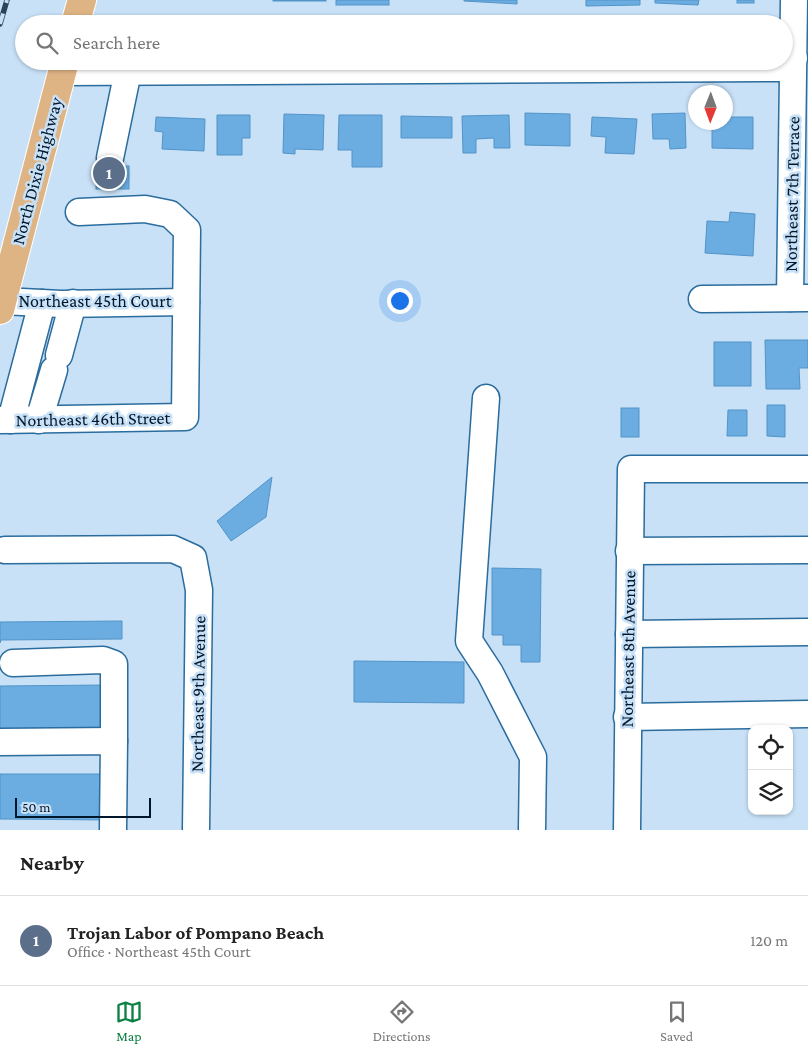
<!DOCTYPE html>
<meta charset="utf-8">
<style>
body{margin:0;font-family:"Crimson Pro",serif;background:#f2f2f2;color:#222}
.controls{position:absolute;right:15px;bottom:15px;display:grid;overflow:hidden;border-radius:10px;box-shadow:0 1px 4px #0004}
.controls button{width:45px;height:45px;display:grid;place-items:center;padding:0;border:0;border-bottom:1px solid #e0e0e0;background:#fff;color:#222;font:25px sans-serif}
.compass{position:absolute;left:688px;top:85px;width:45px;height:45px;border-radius:50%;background:#fff;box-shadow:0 1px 4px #0004;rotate:181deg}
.scale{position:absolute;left:15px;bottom:12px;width:136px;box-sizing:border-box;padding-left:5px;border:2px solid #00172b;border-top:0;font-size:14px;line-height:18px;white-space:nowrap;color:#00172b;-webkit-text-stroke:4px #c8e1f7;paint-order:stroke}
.you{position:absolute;left:399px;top:300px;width:18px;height:18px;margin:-12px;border:4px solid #fff;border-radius:50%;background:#1a73e8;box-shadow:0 0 0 8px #1a73e833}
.badge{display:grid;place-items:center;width:32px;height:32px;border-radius:50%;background:#0b8043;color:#fff;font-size:16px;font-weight:700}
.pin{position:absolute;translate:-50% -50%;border:2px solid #fff;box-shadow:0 1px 5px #0006}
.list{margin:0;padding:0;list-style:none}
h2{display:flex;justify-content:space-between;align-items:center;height:65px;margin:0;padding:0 20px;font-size:21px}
h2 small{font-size:16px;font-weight:400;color:#767676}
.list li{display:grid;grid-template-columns:32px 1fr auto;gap:15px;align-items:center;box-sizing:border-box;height:90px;padding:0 20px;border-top:1px solid #e0e0e0}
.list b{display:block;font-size:19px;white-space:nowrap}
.list p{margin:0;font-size:16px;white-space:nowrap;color:#767676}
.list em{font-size:16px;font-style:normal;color:#767676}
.icon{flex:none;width:28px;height:28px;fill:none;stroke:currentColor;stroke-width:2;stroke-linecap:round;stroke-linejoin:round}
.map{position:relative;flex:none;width:808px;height:830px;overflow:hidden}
.search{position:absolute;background:#fff;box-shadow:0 1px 4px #0004;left:15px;right:15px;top:15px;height:55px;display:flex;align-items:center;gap:12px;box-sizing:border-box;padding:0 18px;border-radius:28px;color:#767676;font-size:19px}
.sheet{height:155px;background:#fff}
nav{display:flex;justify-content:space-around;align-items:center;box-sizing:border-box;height:70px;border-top:1px solid #e0e0e0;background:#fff;font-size:14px;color:#767676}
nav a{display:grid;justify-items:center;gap:2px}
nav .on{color:#0b8043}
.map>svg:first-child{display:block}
.building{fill:#6bace1;stroke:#5394c8}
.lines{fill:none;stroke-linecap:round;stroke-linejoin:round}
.minor-casing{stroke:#2a6c9d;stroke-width:29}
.major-casing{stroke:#fff;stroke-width:30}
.minor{stroke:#fff;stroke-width:26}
.major{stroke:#dfb485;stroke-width:28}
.rail-casing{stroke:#2c4458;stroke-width:5.5}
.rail{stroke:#c8e1f7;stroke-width:4;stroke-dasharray:11;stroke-linecap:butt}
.labels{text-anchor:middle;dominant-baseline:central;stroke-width:5;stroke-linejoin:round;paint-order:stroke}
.street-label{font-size:18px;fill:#00172b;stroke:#c8e1f7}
</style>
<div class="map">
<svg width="808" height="830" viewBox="0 0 808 830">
<rect width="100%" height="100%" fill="#c8e1f7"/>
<!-- building -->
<g class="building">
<rect x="273" y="0" width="53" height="1"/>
<rect x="336" y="0" width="53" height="5"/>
<polygon points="464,0 517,0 517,4 464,1"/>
<polygon points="586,0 640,0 640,5 586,6"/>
<polygon points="655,0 699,0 698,5 655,3"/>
<rect x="737" y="0" width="17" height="3"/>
<polygon points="525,113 570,114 570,146 525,145"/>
<polygon points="685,113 686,148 670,149 669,139 653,139 652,114"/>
<polygon points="284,114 324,115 323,150 295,149 295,154 283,153"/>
<polygon points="217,115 250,115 250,138 242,138 242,155 217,155"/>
<polygon points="339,115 382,115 382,167 352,167 352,150 338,150"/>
<polygon points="509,115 510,148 494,148 494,138 476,139 476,153 463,153 462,116"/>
<polygon points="401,116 452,117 452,138 401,138"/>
<polygon points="156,117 205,119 204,151 162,149 163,132 155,131"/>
<polygon points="592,117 637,119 634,154 605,153 606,137 591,136"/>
<polygon points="726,117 753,117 753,149 712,148 712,122 726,122"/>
<rect x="96" y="166" width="33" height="23"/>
<polygon points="730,212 755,214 753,256 705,253 707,221 729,222"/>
<polygon points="765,340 808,340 808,368 799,368 800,389 766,389"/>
<rect x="714" y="342" width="37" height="44"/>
<polygon points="767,405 785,405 785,437 767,436"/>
<rect x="621" y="408" width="18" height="29"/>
<polygon points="728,410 747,410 747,436 727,436"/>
<polygon points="272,477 266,517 231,541 217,521"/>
<polygon points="492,568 541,569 540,662 521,662 521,645 503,645 503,635 492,635"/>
<polygon points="122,621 122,639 1,640 0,643 0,622"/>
<polygon points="354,661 464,662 464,703 354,702"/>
<polygon points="106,685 105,732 0,733 0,686"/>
<polygon points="0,774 107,774 107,820 0,819"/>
</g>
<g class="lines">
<defs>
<g id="minor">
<polyline points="63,72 782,68 794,58"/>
<polyline points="110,158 128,71"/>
<polyline points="790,298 794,0"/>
<polyline points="702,299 807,298"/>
<polyline points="3,301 61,304 186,302"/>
<polyline points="59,355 73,303"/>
<polyline points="486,398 469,641 490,673 533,757 532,830"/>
<polyline points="0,420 185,417 187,230 170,214 145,209 79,212"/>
<polyline points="11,420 42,303"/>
<polyline points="39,420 54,370"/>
<polyline points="5,550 173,549 193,558 199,590 196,830"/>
<polyline points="629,551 808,550"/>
<polyline points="629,634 808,632"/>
<polyline points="13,663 103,660 114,664 114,741"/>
<polyline points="627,717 808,714"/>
<polyline points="0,742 114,741 113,830"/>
<polyline points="627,830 631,469 808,469"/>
</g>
<g id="major">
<polyline points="75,24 82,0"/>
<polyline points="0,310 65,61"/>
</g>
</defs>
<!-- minor casing -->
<use href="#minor" class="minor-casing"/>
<!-- major casing -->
<use href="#major" class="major-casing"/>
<!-- minor -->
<use href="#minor" class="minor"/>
<!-- major -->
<use href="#major" class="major"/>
<defs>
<polyline id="rail" points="0,24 7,0"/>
</defs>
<!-- rail casing -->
<use href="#rail" class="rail-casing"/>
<!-- rail -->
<use href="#rail" class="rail"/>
</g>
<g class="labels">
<!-- street labels -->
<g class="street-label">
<text transform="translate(37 171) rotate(-75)">North Dixie Highway</text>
<text transform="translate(792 194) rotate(-89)">Northeast 7th Terrace</text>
<text x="95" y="301">Northeast 45th Court</text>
<text transform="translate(93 419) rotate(-1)">Northeast 46th Street</text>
<text transform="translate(628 649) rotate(-89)">Northeast 8th Avenue</text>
<text transform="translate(198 694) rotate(-89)">Northeast 9th Avenue</text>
</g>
</g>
</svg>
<div class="controls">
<button><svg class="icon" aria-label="locate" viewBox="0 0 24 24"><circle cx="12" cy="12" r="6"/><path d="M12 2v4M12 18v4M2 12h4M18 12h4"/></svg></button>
<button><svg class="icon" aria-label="layers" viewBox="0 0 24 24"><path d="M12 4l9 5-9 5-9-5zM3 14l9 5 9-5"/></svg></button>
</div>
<svg class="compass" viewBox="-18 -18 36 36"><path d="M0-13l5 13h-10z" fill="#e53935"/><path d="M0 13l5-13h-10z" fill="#767676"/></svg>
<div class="scale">50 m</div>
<div class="you"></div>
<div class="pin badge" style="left:109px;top:173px;background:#5c6f8a">1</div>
<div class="search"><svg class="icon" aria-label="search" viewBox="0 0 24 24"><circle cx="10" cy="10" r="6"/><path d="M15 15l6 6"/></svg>Search here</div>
</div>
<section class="sheet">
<h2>Nearby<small></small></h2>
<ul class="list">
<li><span class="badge" style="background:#5c6f8a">1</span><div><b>Trojan Labor of Pompano Beach</b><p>Office · Northeast 45th Court</p></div><em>120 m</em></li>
</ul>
</section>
<nav>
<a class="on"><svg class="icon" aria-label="map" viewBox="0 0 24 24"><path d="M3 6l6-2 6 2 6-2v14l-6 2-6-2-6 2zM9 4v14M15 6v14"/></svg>Map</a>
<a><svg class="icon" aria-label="directions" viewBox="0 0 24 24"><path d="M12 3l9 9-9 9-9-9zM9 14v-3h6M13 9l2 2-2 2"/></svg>Directions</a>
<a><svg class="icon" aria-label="saved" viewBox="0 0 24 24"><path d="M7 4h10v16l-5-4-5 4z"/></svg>Saved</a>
</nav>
